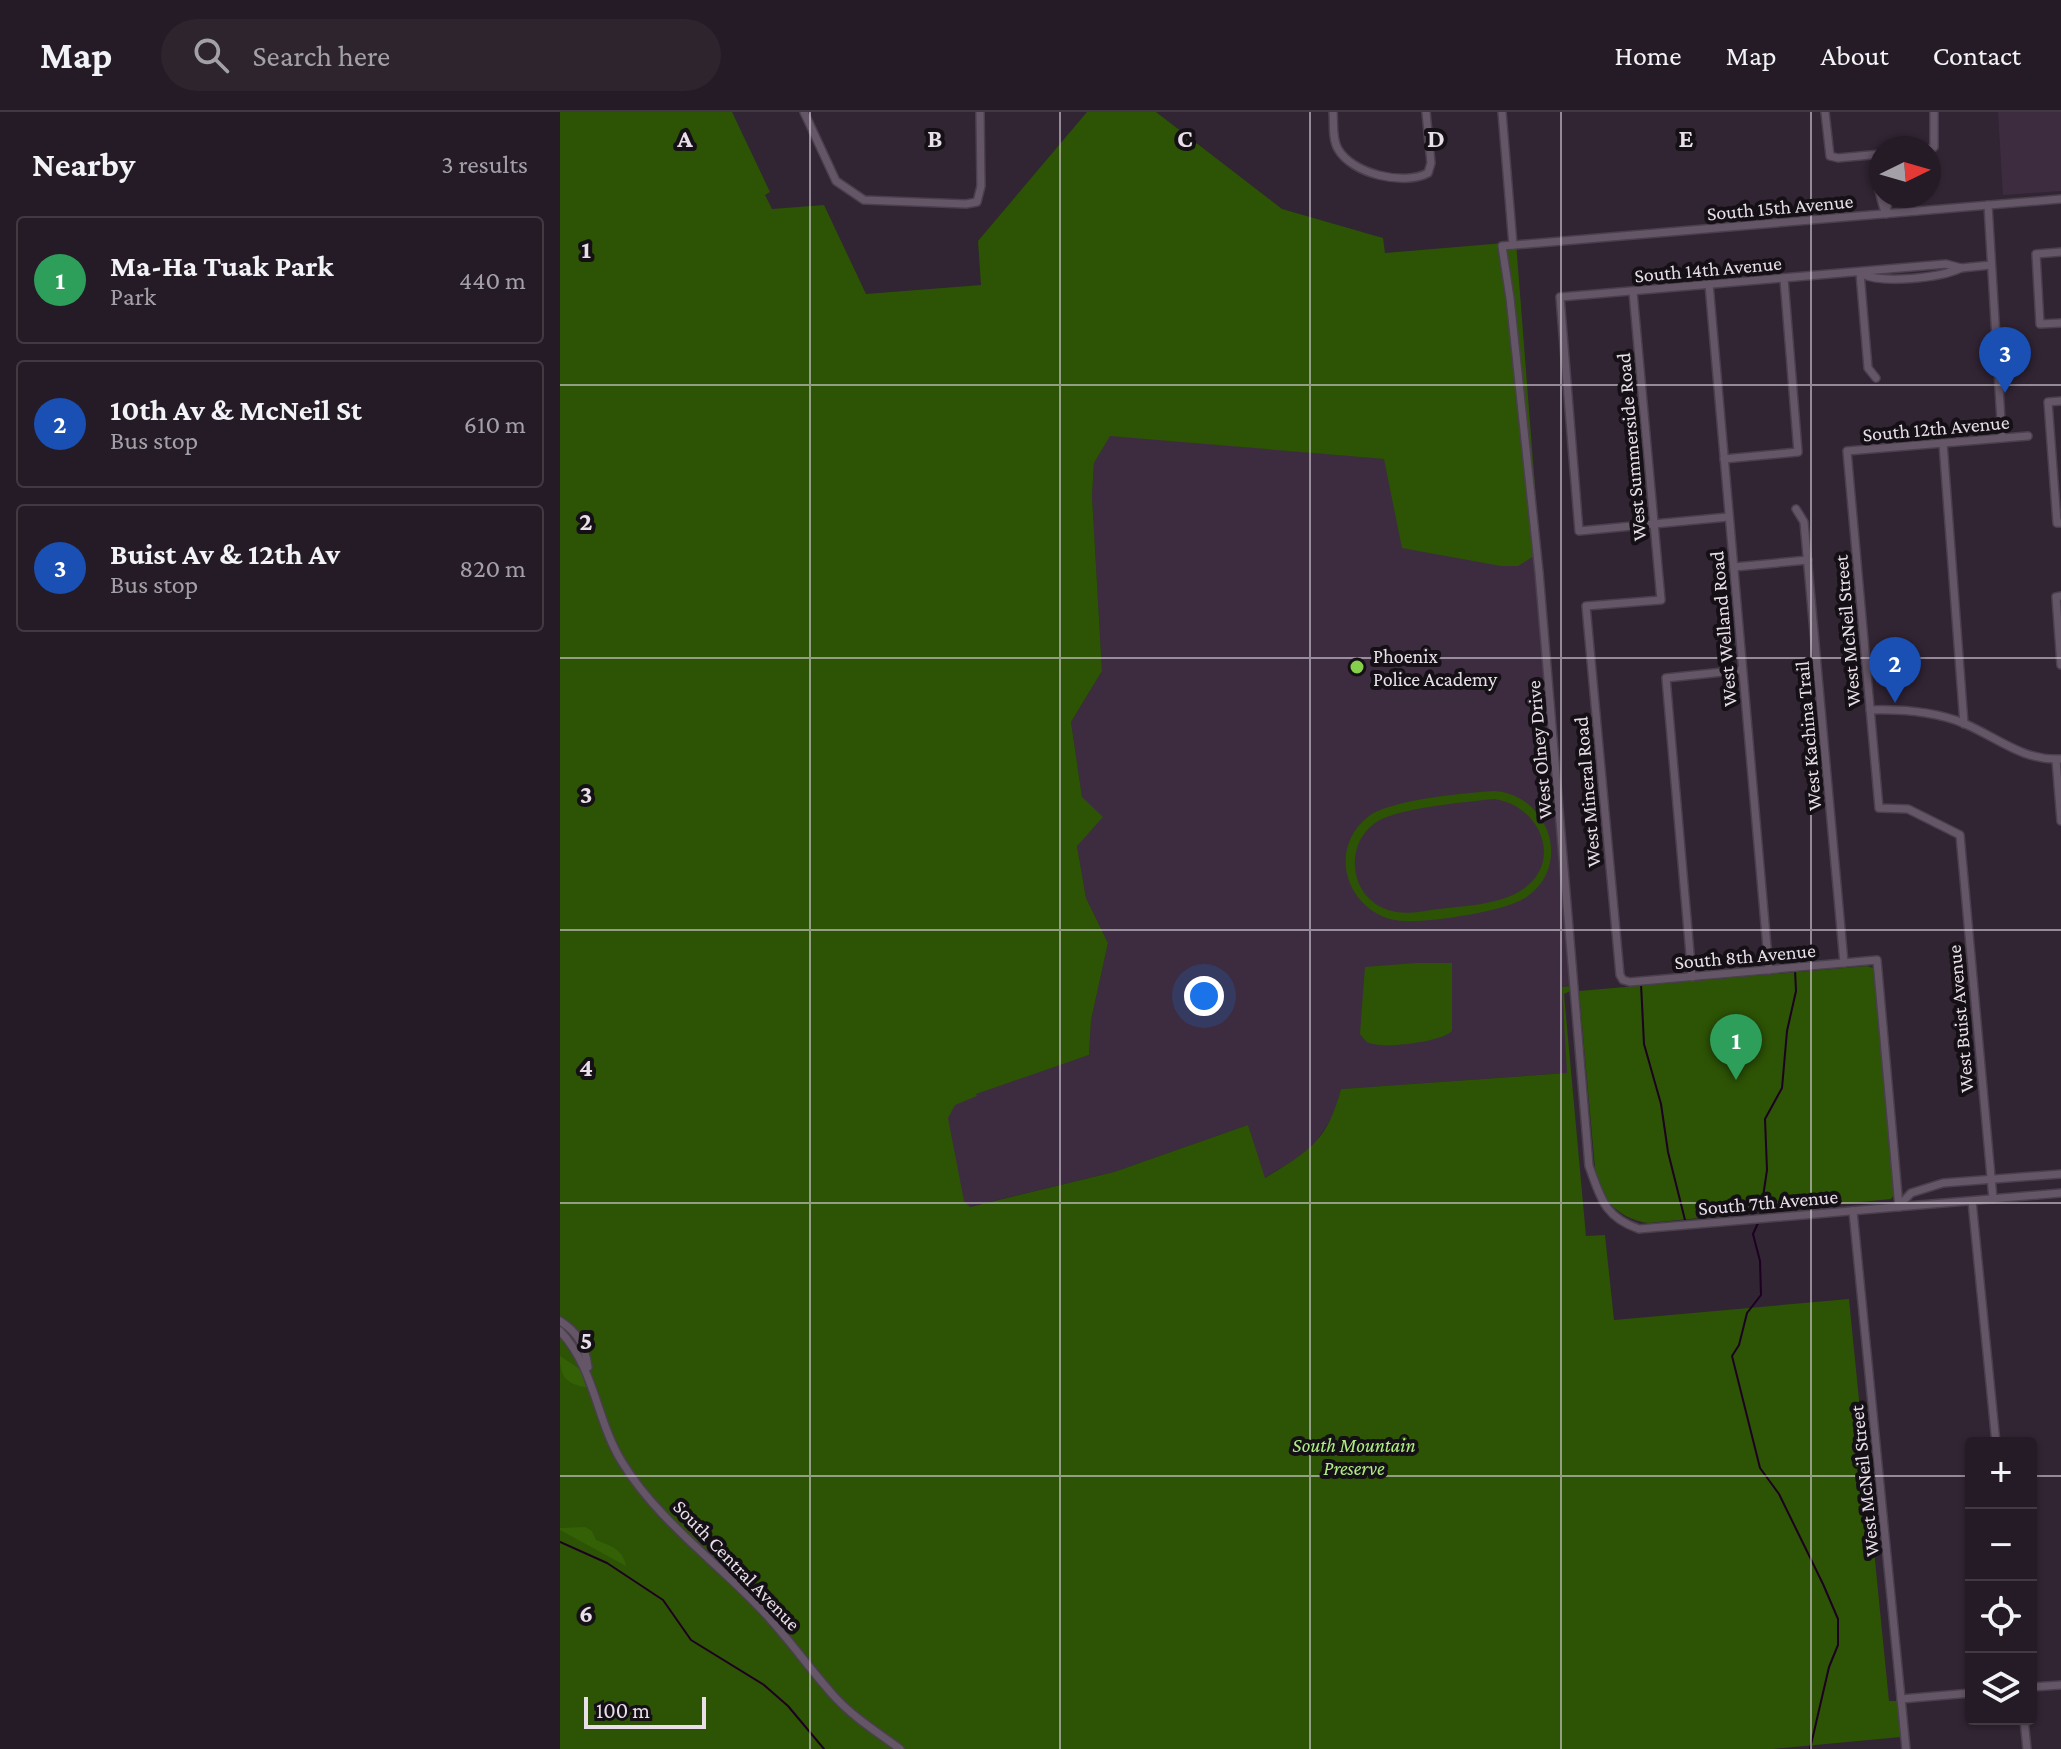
<!DOCTYPE html>
<meta charset="utf-8">
<style>
body{margin:0;font-family:"Crimson Pro",serif;background:#2d242e;color:#f1f3f6}
.controls{position:absolute;right:24px;bottom:24px;display:grid;overflow:hidden;border-radius:8px;box-shadow:0 2px 6px #0004}
.controls button{width:72px;height:72px;display:grid;place-items:center;padding:0;border:0;border-bottom:2px solid #423943;background:#251b26;color:#f1f3f6;font:40px sans-serif}
.compass{position:absolute;left:1309px;top:24px;width:72px;height:72px;border-radius:50%;background:#251b26;box-shadow:0 2px 6px #0004;rotate:85deg}
.scale{position:absolute;left:24px;bottom:20px;width:122px;box-sizing:border-box;padding-left:8px;border:4px solid #e8dfe9;border-top:0;font-size:22px;line-height:28px;white-space:nowrap;color:#e8dfe9;-webkit-text-stroke:6px #151016;paint-order:stroke}
.you{position:absolute;left:644px;top:884px;width:28px;height:28px;margin:-20px;border:6px solid #fff;border-radius:50%;background:#1a73e8;box-shadow:0 0 0 12px #1a73e833}
.badge{display:grid;place-items:center;width:52px;height:52px;border-radius:50%;background:#0f766e;color:#fff;font-size:26px;font-weight:700}
.pin{position:absolute;translate:-50% -66px;filter:drop-shadow(0 2px 4px #0008)}
.pin::after{content:'';position:absolute;top:42px;width:28px;height:24px;background:inherit;clip-path:polygon(0 0,100% 0,50% 100%)}
.list{margin:0;padding:0;list-style:none}
h2{display:flex;justify-content:space-between;align-items:center;height:104px;margin:0;padding:0 32px;font-size:34px}
h2 small{font-size:26px;font-weight:400;color:#a3a1a7}
.list li{display:grid;grid-template-columns:52px 1fr auto;gap:24px;align-items:center;box-sizing:border-box;height:128px;margin:0 16px 16px;padding:0 16px;border:2px solid #423943;border-radius:8px}
.list b{display:block;font-size:30px;white-space:nowrap}
.list p{margin:0;font-size:26px;white-space:nowrap;color:#a3a1a7}
.list em{font-size:26px;font-style:normal;color:#a3a1a7}
.icon{flex:none;width:44px;height:44px;fill:none;stroke:currentColor;stroke-width:2;stroke-linecap:round;stroke-linejoin:round}
.map{position:relative;flex:none;width:1501px;height:1637px;overflow:hidden}
header{display:flex;align-items:center;gap:48px;box-sizing:border-box;height:112px;padding:0 40px;background:#251b26;border-bottom:2px solid #423943}
header strong{font-size:38px}
nav{display:flex;gap:44px;margin-inline-start:auto;font-size:28px}
.search{width:560px;height:72px;background:#2d242e;display:flex;align-items:center;gap:20px;box-sizing:border-box;padding:0 28px;border-radius:44px;color:#a3a1a7;font-size:30px}
main{display:flex}
aside{flex:1;background:#251b26}
.map>svg:first-child{display:block}
.built{fill:#3d2c40}
.green{fill:#2d5305;fill-rule:evenodd}
.forest{fill:#356106}
.lines{fill:none;stroke-linecap:round;stroke-linejoin:round}
.stream{stroke:#1c0121;stroke-width:2}
.street-casing{stroke:#4a3f4c;stroke-width:10}
.street{stroke:#655667;stroke-width:7}
.grid{fill:none;stroke:#e8dfe9;stroke-width:2;stroke-opacity:0.55}
.poi-dot{fill:#86cf4b;stroke:#151016;stroke-width:3}
.labels{text-anchor:middle;dominant-baseline:central;stroke-width:8;stroke-linejoin:round;paint-order:stroke}
.street-label{font-size:20px;fill:#e8dfe9;stroke:#151016}
.poi-label{font-size:20px;fill:#e8dfe9;stroke:#151016;text-anchor:start}
.park-label{font-size:20px;font-style:italic;fill:#afee83;stroke:#151016}
.grid-label{font-size:26px;text-anchor:middle;font-weight:bold;fill:#e8dfe9;stroke:#151016;stroke-width:8;stroke-linejoin:round;paint-order:stroke}
</style>
<header>
<strong>Map</strong>
<div class="search"><svg class="icon" aria-label="search" viewBox="0 0 24 24"><circle cx="10" cy="10" r="6"/><path d="M15 15l6 6"/></svg>Search here</div>
<nav><a>Home</a><a>Map</a><a>About</a><a>Contact</a></nav>
</header>
<main>
<aside>
<h2>Nearby<small>3 results</small></h2>
<ul class="list">
<li><span class="badge" style="background:#2e9e5b">1</span><div><b>Ma-Ha Tuak Park</b><p>Park</p></div><em>440 m</em></li>
<li><span class="badge" style="background:#1a4fb4">2</span><div><b>10th Av &amp; McNeil St</b><p>Bus stop</p></div><em>610 m</em></li>
<li><span class="badge" style="background:#1a4fb4">3</span><div><b>Buist Av &amp; 12th Av</b><p>Bus stop</p></div><em>820 m</em></li>
</ul>
</aside>
<div class="map">
<svg width="1501" height="1637" viewBox="0 0 1501 1637">
<rect width="100%" height="100%" fill="#312433"/>
<!-- built -->
<g class="built">
<polygon points="1438,0 1501,0 1501,79 1443,83"/>
<polygon points="550,323 825,347 974,443 1011,874 1002,875 1008,961 781,977 774,1002 751,1038 704,1066 688,1013 554,1060 404,1096 379,994 529,943 531,908 548,831 526,786 517,734 522,685 511,610 542,559 532,384 534,351"/>
</g>
<!-- green -->
<g class="green">
<path d="M0 0H172L210 80 205 83 212 97 264 93 306 182 421 173 418 129 527 0H596L722 97 823 126 825 141 956 130 1014 877 1004 882 1026 1124 1045 1123 1054 1208 1289 1187 1329 1589H1339L1341 1625 1213 1637H0ZM550 324 824 347 842 436 941 454H958L974 444 1011 874 1002 875 1007 961 781 977C767 1030 749 1039 705 1066L688 1013 554 1060 410 1095 404 1089 388 1006 395 993 417 984 416 982 529 943 531 908 548 831 526 786 517 734 543 705 522 685 511 610 542 559 532 384 534 351Z"/>
<path d="M933 679C986 681 1014 750 968 784 948 799 877 809 850 809 793 812 761 741 809 704 830 688 904 681 933 679ZM934 687C981 693 1005 752 960 779 936 794 898 794 871 798 855 801 839 803 823 796 789 781 785 732 815 711 835 696 907 690 934 687Z"/>
<path d="M856 851H892V919C881 930 825 937 809 931 806 930 802 924 800 922L805 855Z"/>
<path d="M1307 854 1313 856 1315 859 1335 1081 1331 1087 1088 1111C1057 1106 1040 1087 1035 1056L1019 879Z"/>
</g>
<!-- forest -->
<g class="forest">
<path d="M0 1244 21 1258 26 1275C5 1272 0 1264 0 1244Z"/>
<path d="M25 1415 32 1419 36 1428C51 1434 63 1437 66 1454L0 1418V1416Z"/>
</g>
<g class="lines">
<!-- stream -->
<g class="stream">
<polyline points="1081,872 1084,932 1101,992 1108,1040 1126,1112"/>
<polyline points="1200,1105 1207,1058 1205,1007 1222,976 1227,919 1236,879 1235,858"/>
<polyline points="1198,1111 1193,1122 1200,1149 1201,1183 1187,1201 1179,1233 1172,1244 1200,1356 1219,1382 1263,1472 1278,1507 1278,1533 1269,1555 1250,1637"/>
<polyline points="0,1430 47,1451 103,1488 131,1528 204,1573 228,1594 264,1637"/>
</g>
<defs>
<g id="street">
<polyline points="244,0 276,69 304,88 406,92 417,90 421,74 420,0"/>
<path d="M773 0C774 12 772 27 778 37 792 62 844 74 868 61L871 51 866 0"/>
<polyline points="942,0 953,133"/>
<polyline points="1265,0 1270,44 1278,46 1321,42"/>
<polyline points="1369,37 1374,35 1374,0"/>
<path d="M1320 42C1315 63 1318 82 1326 102"/>
<path d="M1501 87 942 134 950 186 979 460 1029 1054C1041 1086 1044 1105 1079 1117L1501 1081"/>
<polyline points="1428,93 1442,326"/>
<polyline points="1326,100 1329,84"/>
<polyline points="1501,140 1476,142 1480,212 1501,211"/>
<polyline points="1300,161 1308,256 1316,266"/>
<path d="M1302 162C1323 172 1380 166 1401 156"/>
<polyline points="1149,172 1209,858"/>
<polyline points="1073,180 1101,488 1026,494 1060,863 1063,868 1070,870 1317,848 1339,1095"/>
<polyline points="1501,289 1488,290 1497,411 1501,411"/>
<polyline points="1383,331 1404,612"/>
<polyline points="1164,347 1238,340 1224,167"/>
<polyline points="1236,397 1244,410 1284,851"/>
<polyline points="1168,405 1019,419 1000,185 1386,152 1401,156 1431,153"/>
<polyline points="1174,455 1248,448"/>
<polyline points="1501,484 1496,485 1501,553"/>
<path d="M1310 598C1342 597 1373 599 1403 611 1437 625 1462 649 1501 647"/>
<polyline points="1496,648 1501,709"/>
<polyline points="1132,865 1106,566 1182,558"/>
<polyline points="1433,1087 1400,723 1348,697 1319,696 1287,339 1468,324"/>
<polyline points="1412,1089 1436,1331"/>
<polyline points="1339,1094 1351,1081 1383,1071 1501,1062"/>
<polyline points="1293,1099 1346,1637"/>
<path d="M0 1209C18 1220 25 1234 28 1255"/>
<path d="M0 1219C35 1256 36 1308 62 1350 96 1406 154 1448 199 1495 226 1523 248 1555 274 1584 293 1605 317 1620 340 1637"/>
<polyline points="1471,1575 1501,1573"/>
<polyline points="1341,1587 1411,1581"/>
<polyline points="1464,1607 1467,1637"/>
</g>
</defs>
<!-- street casing -->
<use href="#street" class="street-casing"/>
<!-- street -->
<use href="#street" class="street"/>
</g>
<!-- grid -->
<path class="grid" d="M250 0V1637M500 0V1637M750 0V1637M1001 0V1637M1251 0V1637M0 273H1501M0 546H1501M0 818H1501M0 1091H1501M0 1364H1411M1471 1364H1501"/>
<!-- markers -->
<circle class="poi-dot" cx="797" cy="555" r="8"/>
<g class="labels">
<!-- street labels -->
<g class="street-label">
<text transform="translate(1220 95) rotate(-5)">South 15th Avenue</text>
<text transform="translate(1148 157) rotate(-5)">South 14th Avenue</text>
<text transform="translate(1376 316) rotate(-5)">South 12th Avenue</text>
<text transform="translate(1071 335) rotate(-95)">West Summerside Road</text>
<text transform="translate(1163 517) rotate(-95)">West Welland Road</text>
<text transform="translate(1287 519) rotate(-95)">West McNeil Street</text>
<text transform="translate(1248 624) rotate(-95)">West Kachina Trail</text>
<text transform="translate(979 638) rotate(-95)">West Olney Drive</text>
<text transform="translate(1027 680) rotate(-95)">West Mineral Road</text>
<text transform="translate(1185 844) rotate(-5)">South 8th Avenue</text>
<text transform="translate(1400 907) rotate(-95)">West Buist Avenue</text>
<text transform="translate(1208 1090) rotate(-5)">South 7th Avenue</text>
<text transform="translate(1304 1369) rotate(-96)">West McNeil Street</text>
<text transform="translate(177 1453) rotate(46)">South Central Avenue</text>
</g>
<!-- poi labels -->
<g class="poi-label">
<text x="813" y="544">Phoenix<tspan x="813" dy="23">Police Academy</tspan></text>
</g>
<!-- park labels -->
<g class="park-label">
<text x="794" y="1333">South Mountain<tspan x="794" dy="23">Preserve</tspan></text>
</g>
</g>
<g class="grid-label">
<text x="125" y="35">A</text>
<text x="375" y="35">B</text>
<text x="625" y="35">C</text>
<text x="876" y="35">D</text>
<text x="1126" y="35">E</text>
<text x="26" y="146">1</text>
<text x="26" y="418">2</text>
<text x="26" y="691">3</text>
<text x="26" y="964">4</text>
<text x="26" y="1237">5</text>
<text x="26" y="1510">6</text>
</g>
</svg>
<div class="controls">
<button>+</button>
<button>−</button>
<button><svg class="icon" aria-label="locate" viewBox="0 0 24 24"><circle cx="12" cy="12" r="6"/><path d="M12 2v4M12 18v4M2 12h4M18 12h4"/></svg></button>
<button><svg class="icon" aria-label="layers" viewBox="0 0 24 24"><path d="M12 4l9 5-9 5-9-5zM3 14l9 5 9-5"/></svg></button>
</div>
<svg class="compass" viewBox="-18 -18 36 36"><path d="M0-13l5 13h-10z" fill="#e53935"/><path d="M0 13l5-13h-10z" fill="#a3a1a7"/></svg>
<div class="scale">100 m</div>
<div class="you"></div>
<div class="pin badge" style="left:1176px;top:968px;background:#2e9e5b">1</div>
<div class="pin badge" style="left:1335px;top:591px;background:#1a4fb4">2</div>
<div class="pin badge" style="left:1445px;top:281px;background:#1a4fb4">3</div>
</div>
</main>
